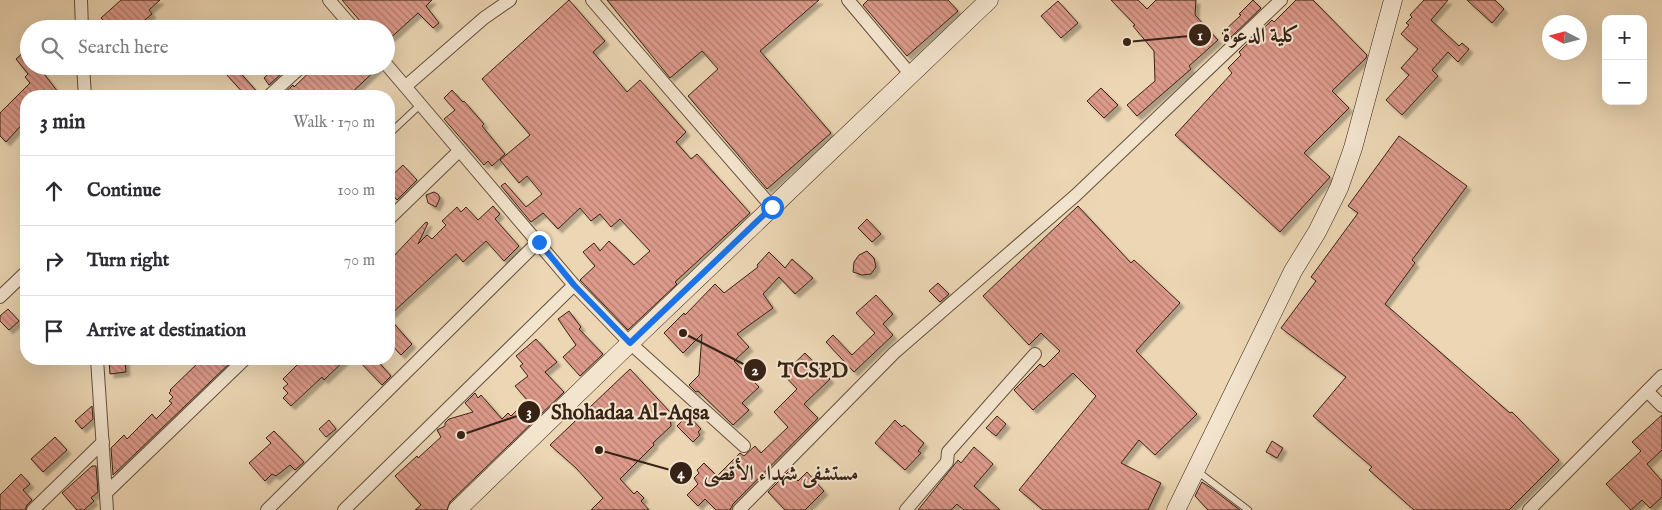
<!DOCTYPE html>
<meta charset="utf-8">
<style>
body{margin:0;font-family:"IM FELL English",Amiri,serif;background:#f7f7f7;color:#2b2b33}
.controls{position:absolute;right:15px;top:15px;display:grid;overflow:hidden;border-radius:10px;box-shadow:0 5px 20px #0002}
.controls button{width:45px;height:45px;display:grid;place-items:center;padding:0;border:0;border-bottom:1px solid #e1e1e2;background:#fff;color:#2b2b33;font:25px sans-serif}
.compass{position:absolute;left:1542px;top:15px;width:45px;height:45px;border-radius:50%;background:#fff;box-shadow:0 5px 20px #0002;rotate:276deg}
.stop{position:absolute;width:15px;height:15px;margin:-11px;border:4px solid #1a73e8;border-radius:50%;background:#fff}
.stop.end{background:#1a73e8;border-color:#fff;box-shadow:0 1px 5px #0008}
.list{margin:0;padding:0;list-style:none}
h2{display:flex;justify-content:space-between;align-items:center;height:65px;margin:0;padding:0 20px;font-size:21px}
h2 small{font-size:16px;font-weight:400;color:#7c7c81}
.list li{display:grid;grid-template-columns:32px 1fr auto;gap:15px;align-items:center;box-sizing:border-box;height:70px;padding:0 20px;border-top:1px solid #e1e1e2}
.list b{display:block;font-size:19px;white-space:nowrap}
.list em{font-size:16px;font-style:normal;color:#7c7c81}
.icon{flex:none;width:28px;height:28px;fill:none;stroke:currentColor;stroke-width:2;stroke-linecap:round;stroke-linejoin:round}
.map{position:relative;flex:none;width:1662px;height:510px;overflow:hidden}
.search{position:absolute;background:#fff;box-shadow:0 5px 20px #0002;left:20px;top:20px;width:375px;height:55px;display:flex;align-items:center;gap:12px;box-sizing:border-box;padding:0 18px;border-radius:28px;color:#7c7c81;font-size:19px}
.panel{position:absolute;background:#fff;box-shadow:0 5px 20px #0002;left:20px;top:90px;width:375px;height:275px;border-radius:20px}
.map>svg:first-child{display:block}
.building{fill:url(#building-back-hatch);stroke:#372316;filter:url(#shadow)}
.lines{fill:none;stroke-linecap:round;stroke-linejoin:round}
.lane-casing{stroke:#64503e;stroke-width:8}
.street-casing{stroke:#64503e;stroke-width:14}
.secondary-casing{stroke:#372316;stroke-width:19}
.lane{stroke:#f3e4ce;stroke-width:6}
.street{stroke:#f3e4ce;stroke-width:12}
.secondary{stroke:#f3e4ce;stroke-width:18}
.route{stroke:#1a73e8;stroke-width:6}
.leader{fill:none;stroke:#372316;stroke-width:2}
.callout-dot{fill:#372316;stroke:#f3e4ce;stroke-width:2}
.mark-label{font-size:15px;text-anchor:middle;font-weight:bold;fill:#fff}
.callout-label{font-size:21px;text-anchor:middle;font-weight:bold;fill:#372316;stroke:#f3e4ce;stroke-width:4;stroke-linejoin:round;paint-order:stroke}
</style>
<div class="map">
<svg width="1662" height="510" viewBox="0 0 1662 510">
<defs>
<pattern id="building-back-hatch" width="6" height="6" patternUnits="userSpaceOnUse" patternTransform="scale(1.25)"><rect width="6" height="6" fill="#dd9a8b"/><path d="M-1 5l2 2M0 0l6 6M5-1l2 2" fill="none" stroke="#b47d71"/></pattern>
<filter id="shadow"><feDropShadow dx="4" dy="4" stdDeviation="1" flood-color="#0004"/></filter>
</defs>
<rect width="100%" height="100%" fill="#ecd6b4"/>
<filter id="stains"><feTurbulence type="fractalNoise" baseFrequency=".004" numOctaves="4"/><feColorMatrix values="0 0 0 0 .2 0 0 0 0 .09 0 0 0 0 .02 0 0 0 .5 -.17"/></filter>
<radialGradient id="worn" r=".72"><stop offset=".6" stop-color="#630" stop-opacity="0"/><stop offset="1" stop-color="#630" stop-opacity=".3"/></radialGradient>
<!-- building -->
<g class="building">
<polygon points="121,0 160,0 149,10 152,14 134,29 95,29 104,21 101,18"/>
<polygon points="342,0 432,0 426,6 439,23 433,28 418,13 386,42 386,29 367,29"/>
<polygon points="569,0 605,41 593,52 627,92 640,80 686,132 676,142 691,159 697,154 750,213 675,282 677,284 628,330 580,280 595,266 583,252 594,243 600,251 609,241 634,265 650,251 620,219 611,227 600,214 591,221 580,208 558,229 543,213 531,222 501,186 505,183 526,207 542,194 527,176 519,183 500,160 530,135 482,79"/>
<polygon points="607,0 819,0 760,51 831,133 767,189 688,96 718,69 702,51 670,78"/>
<polygon points="868,0 948,0 958,11 907,56 863,5"/>
<polygon points="1111,0 1138,0 1147,9 1156,0 1196,0 1195,15 1218,40 1189,66 1191,69 1137,116 1127,105 1155,81 1154,51 1133,26 1135,25"/>
<polygon points="1253,0 1261,8 1228,40 1222,33 1241,15 1239,14"/>
<polygon points="1296,0 1313,0 1367,55 1366,58 1332,91 1349,108 1304,153 1330,177 1280,232 1175,135 1232,73 1228,68 1241,55 1239,52 1272,20 1274,22"/>
<polygon points="1424,0 1448,0 1431,20 1459,46 1462,43 1469,49 1458,62 1448,52 1432,70 1438,76 1402,115 1386,100 1409,75 1401,68 1418,49 1401,34 1409,25 1406,23 1412,17 1410,15"/>
<polygon points="1467,0 1495,0 1504,9 1492,23"/>
<polygon points="1058,1 1078,23 1061,38 1041,16"/>
<polygon points="29,47 29,66 38,66 61,96 26,96 26,120 6,142 0,136 0,113 30,83 25,77 28,74 16,59"/>
<polygon points="316,66 378,66 379,67 348,96 281,96 293,85 294,87"/>
<polygon points="235,67 261,96 246,96 226,74"/>
<polygon points="276,67 282,73 269,85 264,78"/>
<polygon points="1101,88 1118,105 1104,118 1087,101"/>
<polygon points="452,90 463,102 464,101 484,124 482,126 505,154 492,166 488,161 484,165 444,119 455,110 444,98"/>
<polygon points="1399,136 1467,186 1412,260 1415,263 1385,304 1510,413 1512,412 1559,460 1509,510 1414,510 1369,470 1372,467 1313,416 1346,377 1281,328 1316,281 1311,277 1358,213 1348,206"/>
<polygon points="403,165 417,180 397,200 389,190 389,178"/>
<polygon points="434,192 438,194 440,198 436,207 428,203 426,195"/>
<polygon points="493,206 500,214 495,219 519,246 504,261 486,241 463,262 456,254 389,316 389,261 426,222 428,223 418,244 427,235 432,239 446,225 442,221 457,207 461,212 466,207 478,220"/>
<polygon points="1078,206 1131,263 1134,260 1180,303 1136,351 1197,414 1155,455 1139,440 1121,463 1161,483 1148,510 1043,510 1019,490 1096,396 1073,373 1033,410 1014,390 1040,364 1044,367 1060,351 1041,333 1029,345 983,296"/>
<polygon points="867,219 881,234 872,242 858,228"/>
<polygon points="867,251 874,258 876,267 871,274 862,275 853,272 854,262 859,255"/>
<polygon points="769,252 785,268 792,259 813,278 795,294 779,277 763,294 773,308 737,334 749,347 734,361 759,387 742,403 749,410 733,425 698,391 696,392 689,385 699,375 702,334 683,353 664,333 684,313 685,315 715,284 724,293 758,267 757,265"/>
<polygon points="938,283 949,294 940,302 929,291"/>
<polygon points="876,295 893,314 883,324 893,335 854,372 826,342 833,335 852,355 875,333 856,313"/>
<polygon points="8,309 19,321 9,330 0,321 0,316"/>
<polygon points="569,311 581,327 579,329 603,354 580,376 563,357 576,345 558,319"/>
<polygon points="389,318 412,344 401,355 389,342"/>
<polygon points="536,339 557,362 545,372 564,392 450,502 447,510 415,510 421,505 395,476 417,456 418,458 441,437 437,430 445,426 445,423 449,419 473,412 465,403 475,393 478,398 481,395 502,419 508,413 511,416 527,400 515,386 528,376 520,366 523,364 516,356"/>
<polygon points="805,353 830,379 804,404 818,418 733,504 730,510 716,510 705,499 698,506 687,495 698,484 694,478 699,473 697,470 704,463 717,476 740,453 744,456 755,446 761,453 788,427 774,412 797,389 783,374"/>
<polygon points="109,359 125,359 126,372 110,374"/>
<polygon points="202,359 234,359 113,475 111,448 124,435 127,439 152,414 156,419 172,403 169,401 173,397 169,393 171,391 170,390"/>
<polygon points="303,359 346,359 324,380 322,377 291,406 283,398 288,393 283,388 288,384 283,379"/>
<polygon points="357,359 376,359 391,376 382,385"/>
<polygon points="630,369 670,412 671,426 653,443 654,445 620,479 634,494 637,491 644,498 641,501 649,510 591,510 603,498 576,468 550,445"/>
<polygon points="92,406 93,419 82,429 75,421"/>
<polygon points="1662,415 1662,450 1647,464 1662,481 1662,497 1650,508 1642,500 1631,510 1606,484 1641,451 1632,442"/>
<polygon points="997,416 1006,424 996,436 986,428"/>
<polygon points="686,417 688,419 690,417 701,429 698,432 700,435 693,442 677,426"/>
<polygon points="329,420 336,429 326,437 319,429"/>
<polygon points="895,420 902,427 904,425 924,443 918,451 921,453 905,470 875,443"/>
<polygon points="274,431 304,462 295,470 290,465 276,476 272,474 265,481 249,463 271,443 266,438"/>
<polygon points="55,437 67,450 43,472 31,459"/>
<polygon points="1272,441 1283,448 1277,458 1266,452"/>
<polygon points="974,447 993,464 974,486 1000,510 964,510 957,504 951,510 918,510 958,460 961,463"/>
<polygon points="92,466 96,466 98,492 91,498 94,501 84,510 77,510 62,493"/>
<polygon points="789,471 798,481 807,472 824,491 805,510 785,510 768,492"/>
<polygon points="21,474 30,484 23,490 32,500 27,505 25,510 0,510 0,495"/>
<polygon points="1202,482 1211,488 1240,510 1208,510 1195,496"/>
</g>
<g class="lines">
<defs>
<g id="lane">
<polyline points="389,134 421,104"/>
<polyline points="1197,471 1248,510"/>
</g>
<g id="street">
<polyline points="81,0 82,29"/>
<polyline points="329,0 354,29"/>
<polyline points="592,0 772,207"/>
<polyline points="848,0 911,75"/>
<polyline points="386,64 574,285 630,343 744,446"/>
<polyline points="83,66 85,96"/>
<polyline points="406,86 484,18 510,0"/>
<polyline points="269,96 302,66"/>
<polyline points="389,219 459,151"/>
<polyline points="0,297 26,272"/>
<polyline points="97,359 107,510"/>
<polyline points="1647,391 1662,406"/>
<polyline points="106,493 245,359"/>
<polyline points="33,510 103,442"/>
<polyline points="267,510 539,241"/>
<polyline points="344,510 574,285"/>
<polyline points="739,510 894,353 1076,195 1281,0"/>
<polyline points="906,510 947,462 948,452 1035,354"/>
<polyline points="1529,510 1662,376"/>
</g>
<g id="secondary">
<polyline points="457,510 630,343 989,0"/>
<polyline points="1176,510 1293,271 1317,232 1339,188 1353,148 1393,0"/>
</g>
</defs>
<!-- lane casing -->
<use href="#lane" class="lane-casing"/>
<!-- street casing -->
<use href="#street" class="street-casing"/>
<!-- secondary casing -->
<use href="#secondary" class="secondary-casing"/>
<!-- lane -->
<use href="#lane" class="lane"/>
<!-- street -->
<use href="#street" class="street"/>
<!-- secondary -->
<use href="#secondary" class="secondary"/>
</g>
<g class="lines">
<!-- route -->
<polyline class="route" points="539,242 574,285 630,343 772,207"/>
</g>
<!-- callouts -->
<path class="leader" d="M1127 42L1200 35M683 333L755 370M461 435L529 412M599 450L681 473"/>
<g class="callout-dot">
<circle cx="1127" cy="42" r="5"/>
<circle cx="683" cy="333" r="5"/>
<circle cx="461" cy="435" r="5"/>
<circle cx="599" cy="450" r="5"/>
<circle cx="1200" cy="35" r="12"/>
<circle cx="755" cy="370" r="12"/>
<circle cx="529" cy="412" r="12"/>
<circle cx="681" cy="473" r="12"/>
</g>
<g class="mark-label">
<text x="1200" y="40">1</text>
<text x="755" y="375">2</text>
<text x="529" y="417">3</text>
<text x="681" y="478">4</text>
</g>
<g class="callout-label">
<text x="1261" y="42">كلية الدعوة</text>
<text x="813" y="377">TCSPD</text>
<text x="630" y="419">Shohadaa Al-Aqsa</text>
<text x="781" y="480">مستشفى شهداء الأقصى</text>
</g>
<rect width="100%" height="100%" filter="url(#stains)"/>
<rect width="100%" height="100%" fill="url(#worn)"/>
</svg>
<div class="controls">
<button>+</button>
<button>−</button>
</div>
<svg class="compass" viewBox="-18 -18 36 36"><path d="M0-13l5 13h-10z" fill="#e53935"/><path d="M0 13l5-13h-10z" fill="#7c7c81"/></svg>
<div class="stop" style="left:772px;top:207px"></div>
<div class="stop end" style="left:539px;top:242px"></div>
<div class="search"><svg class="icon" aria-label="search" viewBox="0 0 24 24"><circle cx="10" cy="10" r="6"/><path d="M15 15l6 6"/></svg>Search here</div>
<section class="panel">
<h2>3 min<small>Walk · 170 m</small></h2>
<ul class="list">
<li><svg class="icon" aria-label="ahead" viewBox="0 0 24 24"><path d="M12 20V5M6 11l6-6 6 6"/></svg><div><b>Continue</b></div><em>100 m</em></li>
<li><svg class="icon" aria-label="right" viewBox="0 0 24 24"><path d="M7 20v-9h11M14 6l5 5-5 5"/></svg><div><b>Turn right</b></div><em>70 m</em></li>
<li><svg class="icon" aria-label="arrive" viewBox="0 0 24 24"><path d="M6 21V4h12l-3 4 3 4H6"/></svg><div><b>Arrive at destination</b></div></li>
</ul>
</section>
</div>
